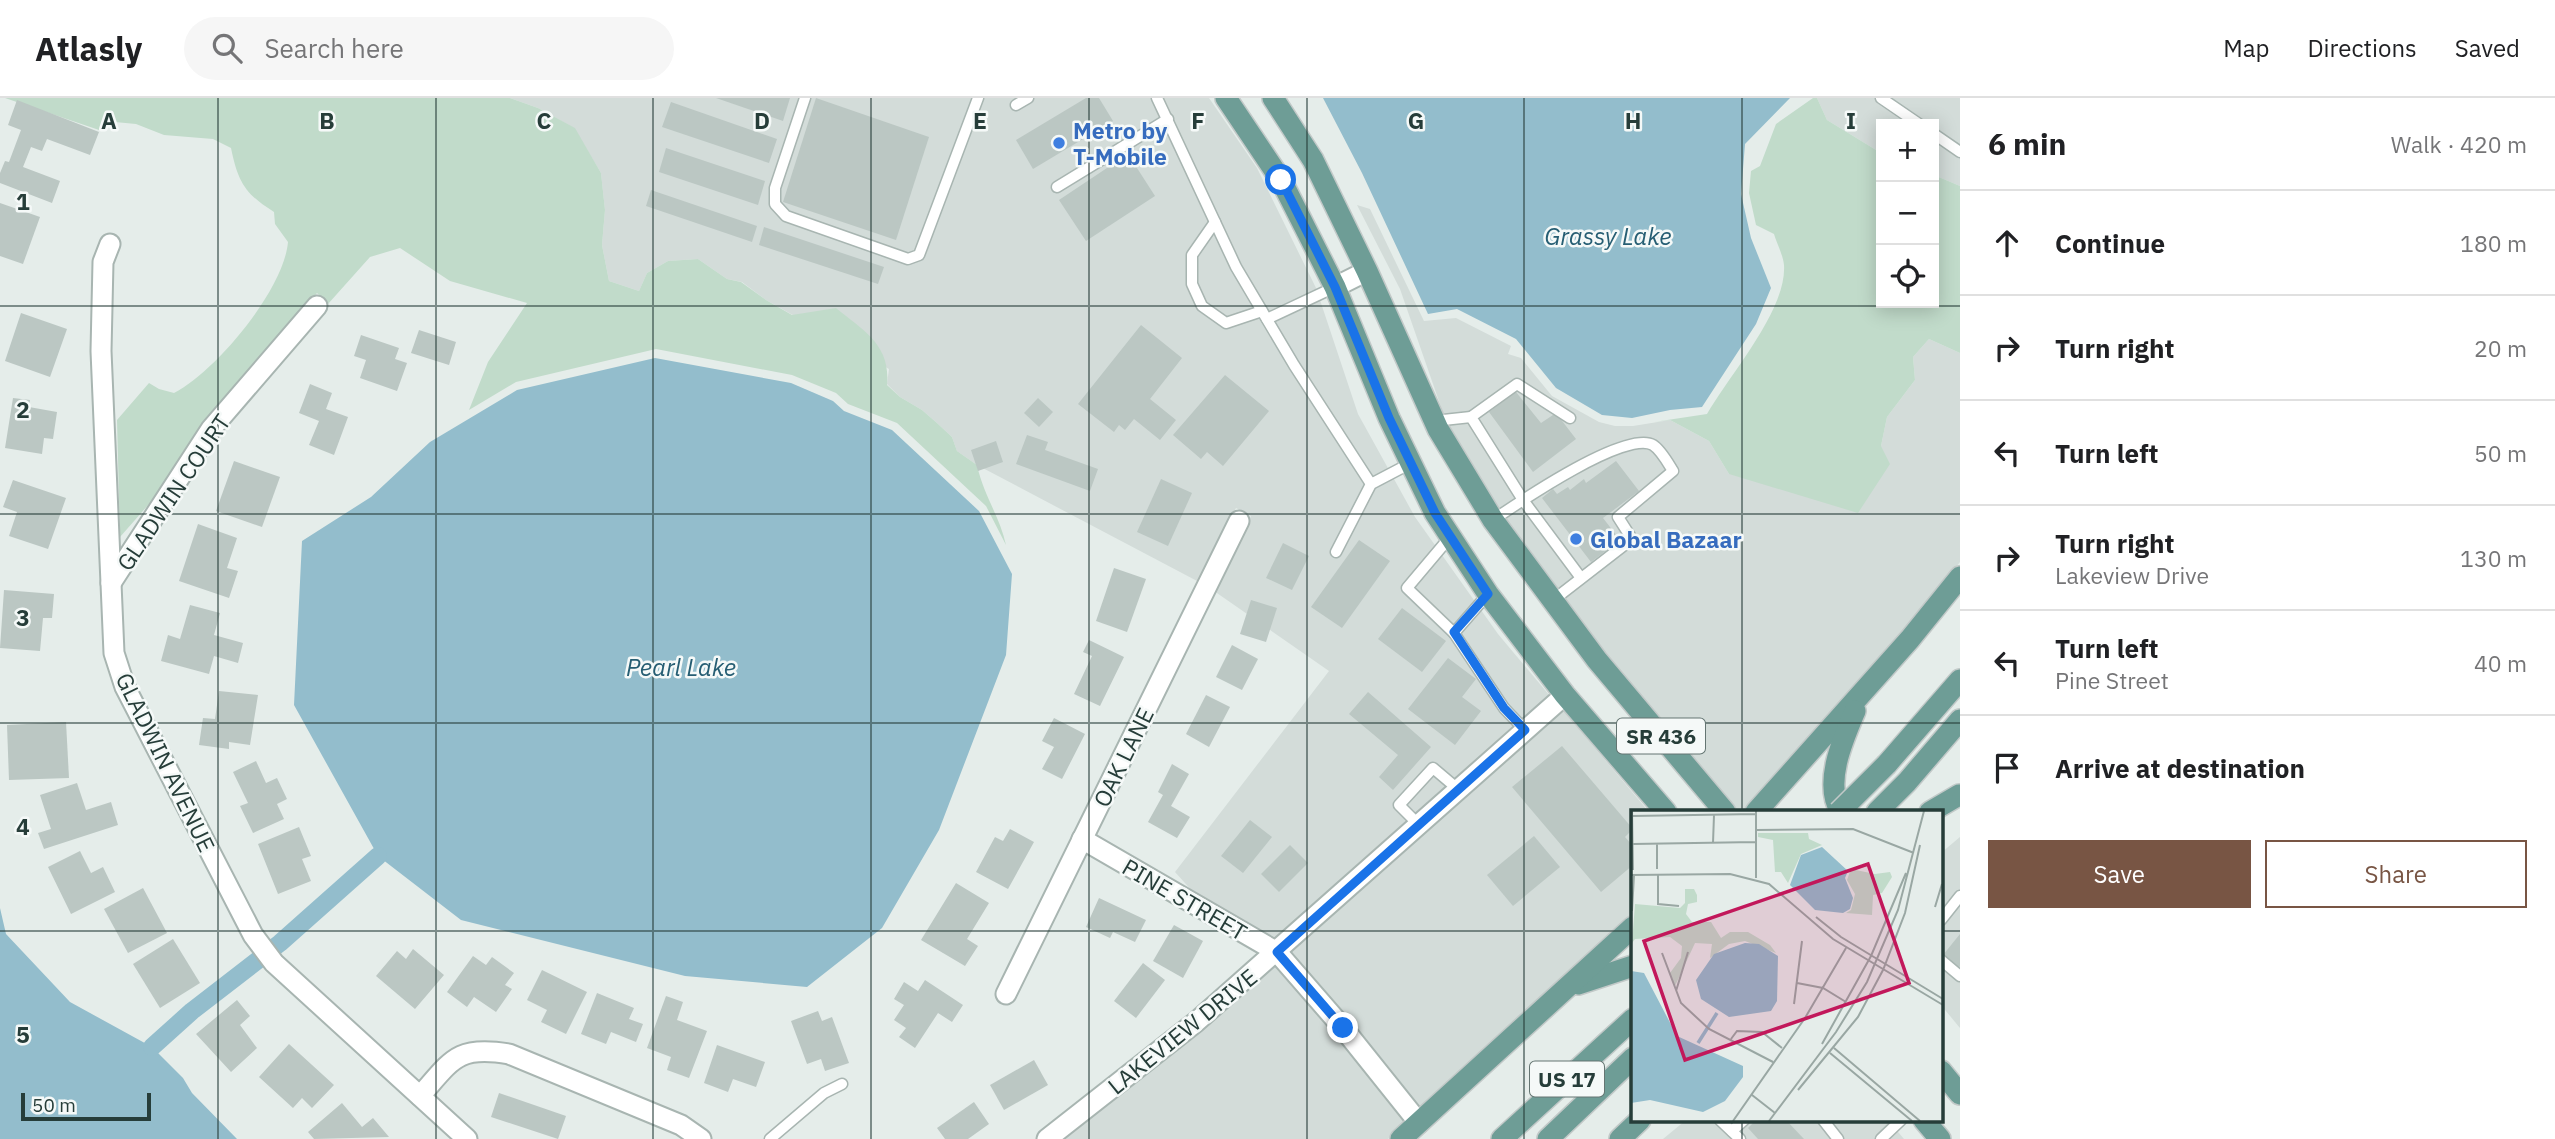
<!DOCTYPE html>
<meta charset="utf-8">
<style>
body{margin:0;font-family:"IBM Plex Sans",sans-serif;background:#f6f6f6;color:#202124}
.controls{position:absolute;right:21px;top:21px;display:grid;overflow:hidden;border-radius:0px;box-shadow:0 4px 18px #0003}
.controls button{width:63px;height:63px;display:grid;place-items:center;padding:0;border:0;border-bottom:2px solid #e0e0e0;background:#fff;color:#202124;font:35px sans-serif}
.scale{position:absolute;left:21px;bottom:18px;width:130px;box-sizing:border-box;padding-left:7px;border:4px solid #263d39;border-top:0;font-size:19px;line-height:24px;white-space:nowrap;color:#263d39;-webkit-text-stroke:5px #f5f9f8;paint-order:stroke}
.stop{position:absolute;width:21px;height:21px;margin:-16px;border:5px solid #1a73e8;border-radius:50%;background:#fff}
.stop.end{background:#1a73e8;border-color:#fff;box-shadow:0 2px 7px #0008}
.list{margin:0;padding:0;list-style:none}
h2{display:flex;justify-content:space-between;align-items:center;height:91px;margin:0;padding:0 28px;font-size:30px}
h2 small{font-size:23px;font-weight:400;color:#757577}
.list li{display:grid;grid-template-columns:46px 1fr auto;gap:21px;align-items:center;box-sizing:border-box;height:105px;padding:0 28px;border-top:2px solid #e0e0e0}
.list b{display:block;font-size:26px;white-space:nowrap}
.list p{margin:0;font-size:23px;white-space:nowrap;color:#757577}
.list em{font-size:23px;font-style:normal;color:#757577}
.actions{display:flex;gap:14px;padding:21px 28px}
.actions a{flex:1;padding:16px 0;border:2px solid #785544;border-radius:0px;text-align:center;font-size:24px;color:#785544}
.actions .main{background:#785544;color:#fff}
.icon{flex:none;width:38px;height:38px;fill:none;stroke:currentColor;stroke-width:2;stroke-linecap:round;stroke-linejoin:round}
.map{position:relative;flex:none;width:1960px;height:1041px;overflow:hidden}
header{display:flex;align-items:center;gap:42px;box-sizing:border-box;height:98px;padding:0 35px;background:#fff;border-bottom:2px solid #e0e0e0}
header strong{font-size:33px}
nav{display:flex;gap:38px;margin-inline-start:auto;font-size:24px}
.search{width:490px;height:63px;background:#f6f6f6;display:flex;align-items:center;gap:18px;box-sizing:border-box;padding:0 24px;border-radius:38px;color:#757577;font-size:26px}
main{display:flex}
aside{flex:1;background:#fff}
.map>svg:first-child{display:block}
.built{fill:#d3dcd9}
.green{fill:#c1dbca}
.water{fill:#93bdcc}
.lines{fill:none;stroke-linecap:round;stroke-linejoin:round}
.canal{stroke:#93bdcc;stroke-width:18}
.building{fill:#bbc7c3}
.lane-casing{stroke:#a8b5b1;stroke-width:13}
.street-casing{stroke:#a8b5b1;stroke-width:23}
.primary-casing{stroke:#c2c9c8;stroke-width:24}
.lane{stroke:#fff;stroke-width:10}
.street{stroke:#fff;stroke-width:19}
.primary{stroke:#6e9d96;stroke-width:21}
.primary-bridge-casing{stroke:#c2c9c8;stroke-width:24;stroke-linecap:butt}
.primary-bridge{stroke:#6e9d96;stroke-width:21}
.route{stroke:#1a73e8;stroke-width:9}
.grid{fill:none;stroke:#263d39;stroke-width:2;stroke-opacity:0.55}
.shop-dot{fill:#3f7fe0;stroke:#f5f9f8;stroke-width:2.5}
.labels{text-anchor:middle;dominant-baseline:central;stroke-width:5;stroke-linejoin:round;paint-order:stroke}
.shield{fill:#f5f9f8;stroke:#647572;stroke-width:2}
.shield-label{font-size:21px;font-weight:bold;fill:#263d39}
.shop-label{font-size:23px;font-weight:bold;fill:#366cbe;stroke:#f5f9f8;text-anchor:start}
.street-label{font-size:23px;fill:#263d39;stroke:#f5f9f8}
.water-label{font-size:24px;font-style:italic;fill:#265e73;stroke:#f5f9f8}
.inset-river{fill:none;stroke:#93bdcc;stroke-width:3.5}
.inset-road{fill:none;stroke:#99a7a3;stroke-width:2}
.view{fill:#c2185b;fill-opacity:0.15;stroke:#c2185b;stroke-width:3.5}
.inset-edge{fill:none;stroke:#263d39;stroke-width:3.5}
.grid-label{font-size:23px;text-anchor:middle;font-weight:bold;fill:#263d39;stroke:#f5f9f8;stroke-width:5;stroke-linejoin:round;paint-order:stroke}
</style>
<header>
<strong>Atlasly</strong>
<div class="search"><svg class="icon" aria-label="search" viewBox="0 0 24 24"><circle cx="10" cy="10" r="6"/><path d="M15 15l6 6"/></svg>Search here</div>
<nav><a>Map</a><a>Directions</a><a>Saved</a></nav>
</header>
<main>
<div class="map">
<svg width="1960" height="1041" viewBox="0 0 1960 1041">
<rect width="100%" height="100%" fill="#e5edea"/>
<!-- built -->
<g class="built">
<polygon points="510,0 1209,0 1257,70 1316,190 1358,316 1415,419 1498,536 1550,598 1276,843 1194,795 1175,774 1329,573 1214,493 1251,418 1236,410 1199,484 977,367 957,353 952,339 937,325 922,312 900,299 887,286 889,271 766,202 742,184 727,181 698,161 668,163 647,175 639,193 609,183 602,147 605,112 601,75 574,30 538,10"/>
<polygon points="1817,0 1960,0 1960,88 1934,77 1934,26 1881,26 1881,55 1827,22"/>
<polygon points="1357,107 1370,111 1424,223 1456,220 1511,248 1508,256 1521,260 1552,298 1599,324 1615,328 1633,328 1670,322 1709,343 1729,376 1881,348 1887,319 1915,282 1913,259 1929,241 1960,255 1960,464 1903,535 1861,584 1858,583 1855,590 1744,714 1738,714 1604,555 1500,416 1456,342 1441,309 1400,191"/>
<polygon points="1562,611 1649,714 1633,714 1633,816 1421,1012 1350,923 1290,855"/>
<polygon points="1960,739 1960,930 1941,907 1941,755"/>
<polygon points="1276,868 1336,937 1406,1025 1388,1041 1063,1041 1201,932"/>
<polygon points="1686,1022 1888,1022 1904,1041 1663,1041"/>
</g>
<!-- green -->
<g class="green">
<path d="M5 0H510L538 10 575 30 601 75 605 112 602 147 609 183 639 193 647 175 668 163 698 161 727 181 741 184 766 202 792 217 836 210C864 233 891 247 887 287L900 299 922 312 937 325 952 339 957 353 977 367C983 396 1000 419 1006 447L986 408 897 325 848 306 836 295 792 277 656 251 516 284 469 312 488 264 527 205 450 183 400 150 370 159 328 206 317 195 205 324 157 397 120 439 117 322 149 285 159 291 174 295C215 274 284 192 288 144L275 126 274 114C245 96 238 84 231 50L213 41 164 37 136 26 115 24 102 33Z"/>
<path d="M1813 0H1817L1827 22 1881 55V205H1934V77L1960 88V255L1929 241 1913 259 1915 282 1887 319 1881 348 1890 366 1858 415 1729 376 1709 343 1670 322 1654 324 1707 316C1730 276 1787 212 1784 167 1783 157 1777 146 1774 136L1756 127 1749 95 1751 73 1760 68 1776 26Z"/>
</g>
<!-- water -->
<g class="water">
<polygon points="1323,0 1790,0 1745,46 1741,96 1751,140 1771,190 1756,226 1702,309 1670,312 1632,320 1602,317 1556,290 1516,241 1457,211 1428,216 1362,75"/>
<polygon points="655,260 791,285 833,303 844,313 892,332 979,413 1012,476 1006,557 939,732 882,830 807,889 685,878 461,822 378,758 294,607 302,443 371,399 430,344 517,292"/>
<polygon points="0,810 6,836 70,904 152,949 183,980 192,995 237,1041 0,1041"/>
</g>
<g class="lines">
<!-- canal -->
<polyline class="canal" points="152,949 192,913 280,845 378,758"/>
</g>
<!-- building -->
<g class="building">
<polygon points="716,0 790,0 783,23"/>
<polygon points="816,0 929,39 896,142 783,104"/>
<polygon points="1086,0 1099,0 1113,23 1033,71 1016,42"/>
<polygon points="17,2 99,34 90,57 47,41 42,53 31,49 23,69 60,83 52,105 0,85 0,75 5,63 9,64 21,32 8,27"/>
<polygon points="671,4 777,41 769,65 662,29"/>
<polygon points="666,50 765,83 758,107 659,74"/>
<polygon points="1128,56 1155,98 1086,143 1059,102"/>
<polygon points="651,92 757,128 752,144 646,108"/>
<polygon points="0,105 40,119 23,166 0,158"/>
<polygon points="764,129 884,169 878,186 759,147"/>
<polygon points="21,215 67,231 50,279 5,263"/>
<polygon points="1141,227 1182,260 1150,301 1176,322 1160,342 1134,321 1125,332 1119,327 1114,334 1078,306"/>
<polygon points="419,232 456,244 449,267 411,255"/>
<polygon points="361,237 399,250 395,261 407,265 397,293 360,280 366,262 354,258"/>
<polygon points="1225,277 1269,313 1223,368 1207,354 1201,361 1173,337"/>
<polygon points="310,286 332,295 326,311 348,319 334,357 309,347 319,323 299,315"/>
<polygon points="1516,294 1541,325 1556,315 1576,341 1533,374 1489,314"/>
<polygon points="13,300 30,302 29,309 57,314 53,341 44,340 42,356 5,350"/>
<polygon points="1038,300 1053,314 1039,329 1024,315"/>
<polygon points="1027,337 1048,344 1045,352 1098,371 1090,393 1016,366"/>
<polygon points="996,343 1003,364 978,373 971,352"/>
<polygon points="234,363 280,379 262,429 216,413"/>
<polygon points="1616,363 1639,393 1603,420 1620,442 1591,464 1542,400 1553,391 1557,396 1568,389 1570,392 1584,381 1586,385"/>
<polygon points="1161,381 1192,395 1168,448 1137,434"/>
<polygon points="13,382 66,400 48,451 9,438 17,414 3,409"/>
<polygon points="198,426 237,440 227,470 238,473 229,500 179,483"/>
<polygon points="1359,442 1390,463 1342,530 1311,509"/>
<polygon points="1283,445 1309,458 1292,492 1266,480"/>
<polygon points="1114,470 1146,481 1127,534 1096,523"/>
<polygon points="4,492 54,496 52,520 43,520 40,553 0,550"/>
<polygon points="1251,502 1277,510 1266,544 1240,536"/>
<polygon points="190,507 220,515 214,537 243,545 238,565 214,558 209,576 161,563 168,537 180,541"/>
<polygon points="1402,510 1446,543 1422,574 1378,541"/>
<polygon points="1089,542 1124,559 1100,608 1074,596 1092,558 1083,554"/>
<polygon points="1232,547 1258,561 1242,592 1216,579"/>
<polygon points="1448,560 1476,581 1462,599 1481,613 1455,647 1408,611"/>
<polygon points="219,593 258,597 250,647 229,644 229,651 199,647 203,620 215,621"/>
<polygon points="1368,594 1431,649 1393,692 1379,679 1398,657 1349,616"/>
<polygon points="1206,597 1230,609 1209,649 1186,636"/>
<polygon points="1054,620 1085,636 1062,681 1042,671 1054,649 1042,643"/>
<polygon points="66,624 69,680 9,682 7,627"/>
<polygon points="1562,648 1633,731 1625,739 1633,748 1633,767 1601,794 1512,689"/>
<polygon points="256,663 266,685 277,680 287,701 277,706 284,721 253,735 240,708 248,705 233,674"/>
<polygon points="1172,666 1189,676 1171,708 1190,719 1177,740 1148,724 1163,697 1158,694"/>
<polygon points="77,685 86,712 111,704 118,727 44,751 38,735 51,731 40,697"/>
<polygon points="1250,722 1272,739 1243,775 1221,758"/>
<polygon points="299,729 311,758 302,761 311,783 278,796 258,746"/>
<polygon points="1010,731 1034,744 1008,791 976,774 995,739 1003,743"/>
<polygon points="1534,738 1560,769 1513,808 1487,777"/>
<polygon points="1290,747 1308,765 1279,794 1261,776"/>
<polygon points="80,753 91,775 103,769 115,794 71,816 48,769"/>
<polygon points="956,785 989,805 967,841 978,848 965,868 921,842"/>
<polygon points="143,790 167,835 128,855 104,811"/>
<polygon points="1099,800 1146,822 1135,844 1113,834 1110,840 1086,829"/>
<polygon points="1174,827 1203,843 1183,880 1153,863"/>
<polygon points="1960,836 1960,868 1959,870 1943,857"/>
<polygon points="173,841 200,885 160,910 133,866"/>
<polygon points="413,851 444,877 415,911 376,878 397,853 406,861"/>
<polygon points="473,858 486,867 492,859 514,875 505,887 512,891 496,914 474,899 467,909 447,894"/>
<polygon points="1143,865 1165,882 1136,920 1114,903"/>
<polygon points="542,872 587,894 566,936 541,924 547,912 527,902"/>
<polygon points="925,882 963,907 952,924 938,915 915,950 899,939 906,930 894,922 904,907 894,901 904,884 918,893"/>
<polygon points="597,895 634,910 629,921 643,926 636,944 611,934 606,946 581,936"/>
<polygon points="666,898 683,904 677,922 707,933 689,980 667,972 671,959 647,950"/>
<polygon points="237,902 250,918 240,927 257,950 231,974 196,936"/>
<polygon points="818,913 822,923 832,919 849,965 825,973 821,961 807,966 791,923"/>
<polygon points="289,946 334,987 312,1010 302,1000 293,1010 259,979"/>
<polygon points="717,947 765,964 756,989 733,981 728,994 704,985"/>
<polygon points="1034,962 1048,987 1004,1012 990,987"/>
<polygon points="499,995 566,1018 558,1041 491,1019"/>
<polygon points="974,1004 989,1026 968,1041 945,1041 937,1030"/>
<polygon points="342,1005 362,1029 373,1020 389,1039 314,1041 308,1034"/>
<polygon points="1756,1022 1786,1022 1804,1041 1758,1041 1748,1030"/>
</g>
<g class="lines">
<defs>
<g id="lane">
<polyline points="805,0 775,90 775,106 786,118 908,161 919,157 978,0"/>
<polyline points="1157,0 1236,169 1294,267 1371,386"/>
<polyline points="1881,0 1919,26"/>
<polyline points="1016,7 1028,0"/>
<polyline points="1934,36 1960,54"/>
<polyline points="1057,89 1168,21"/>
<polyline points="1215,124 1192,157 1192,186 1202,208 1226,225 1262,213"/>
<polyline points="1267,221 1335,189"/>
<polyline points="1570,320 1517,286 1471,319 1523,402 1581,480"/>
<polyline points="1434,323 1471,319"/>
<path d="M1493 422C1518 405 1626 331 1653 347 1661 352 1668 365 1673 373L1618 419 1632 441 1552 503"/>
<polyline points="1450,439 1407,490 1454,535 1488,496"/>
<polyline points="1336,454 1371,386 1411,365"/>
<polyline points="1454,535 1504,610 1525,632"/>
<polyline points="1419,727 1399,707 1433,670 1459,692"/>
<polyline points="1941,822 1960,798"/>
<polyline points="1941,862 1960,878"/>
<polyline points="1720,1022 1740,1041"/>
<polyline points="1823,1022 1838,1041"/>
<polyline points="1732,1033 1744,1022"/>
<polyline points="770,1041 824,995 842,986"/>
<polyline points="1881,1041 1901,1022"/>
</g>
<g id="street">
<polyline points="110,146 103,164 101,253 114,555 125,589 253,837 274,865 467,1041"/>
<polyline points="1335,189 1367,173"/>
<polyline points="111,485 211,331 317,208"/>
<polyline points="1082,741 1277,854 1343,930 1419,1025"/>
<polyline points="1006,896 1239,423"/>
<path d="M420 998C452 962 457 947 509 956L681 1027 701 1041"/>
<polyline points="1047,1041 1196,924 1565,597"/>
</g>
<g id="primary">
<polyline points="1226,0 1281,82 1335,189 1389,320 1435,415 1488,496 1565,597 1666,714"/>
<polyline points="1273,0 1313,62 1367,173 1438,331 1493,422 1597,562 1725,714"/>
<polyline points="1887,666 1960,582"/>
<polyline points="1756,714 1910,541 1960,479"/>
<path d="M1841 714C1823 686 1843 641 1855 613"/>
<polyline points="1877,714 1907,684 1960,622"/>
<polyline points="1930,714 1959,697"/>
<polyline points="1578,886 1633,868"/>
<polyline points="1941,973 1960,996"/>
<polyline points="1924,1022 1940,1041"/>
<polyline points="1401,1041 1633,829"/>
<polyline points="1502,1041 1633,921"/>
<polyline points="1548,1041 1633,960"/>
<polyline points="1620,1041 1640,1022"/>
</g>
</defs>
<!-- lane casing -->
<use href="#lane" class="lane-casing"/>
<!-- street casing -->
<use href="#street" class="street-casing"/>
<!-- primary casing -->
<use href="#primary" class="primary-casing"/>
<!-- lane -->
<use href="#lane" class="lane"/>
<!-- street -->
<use href="#street" class="street"/>
<!-- primary -->
<use href="#primary" class="primary"/>
<defs>
<polyline id="primary-bridge" points="1839,714 1887,666"/>
</defs>
<!-- primary-bridge casing -->
<use href="#primary-bridge" class="primary-bridge-casing"/>
<!-- primary-bridge -->
<use href="#primary-bridge" class="primary-bridge"/>
</g>
<g class="lines">
<!-- route -->
<polyline class="route" points="1281,82 1335,189 1389,320 1435,415 1488,496 1454,534 1504,610 1525,632 1277,854 1343,930"/>
</g>
<!-- grid -->
<path class="grid" d="M218 0V1041M436 0V1041M653 0V1041M871 0V1041M1089 0V1041M1307 0V1041M1524 0V1041M1742 0V714M0 208H1960M0 416H1960M0 625H1960M0 833H1633M1941 833H1960M1742 1022V1041"/>
<!-- markers -->
<g class="shop-dot">
<circle cx="1059" cy="45" r="7"/>
<circle cx="1576" cy="441" r="7"/>
</g>
<g class="labels">
<!-- shield labels -->
<g class="shield">
<rect x="1617" y="620.5" width="88" height="35" rx="5"/>
<rect x="1530" y="963.5" width="74" height="35" rx="5"/>
</g>
<g class="shield-label">
<text x="1661" y="638">SR 436</text>
<text x="1567" y="981">US 17</text>
</g>
<!-- shop labels -->
<g class="shop-label">
<text x="1073" y="32">Metro by<tspan x="1073" dy="26">T-Mobile</tspan></text>
<text x="1590" y="441">Global Bazaar</text>
</g>
<!-- street labels -->
<g class="street-label">
<text transform="translate(173 394) rotate(-56)">GLADWIN COURT</text>
<text transform="translate(1123 659) rotate(-64)">OAK LANE</text>
<text transform="translate(166 664) rotate(64)">GLADWIN AVENUE</text>
<text transform="translate(1185 801) rotate(30)">PINE STREET</text>
<text transform="translate(1182 933) rotate(-39)">LAKEVIEW DRIVE</text>
</g>
<!-- water labels -->
<g class="water-label">
<text x="1608" y="138">Grassy Lake</text>
<text x="681" y="569">Pearl Lake</text>
</g>
</g>
<!-- overview -->
<g transform="translate(1631 712)">
<rect width="312" height="312" fill="#e5edea"/>
<path d="M127 23H177L178 29 191 35 170 44 157 73 150 62H144L142 30 127 27ZM220 59 244 64 259 62 261 67 251 83 242 85 241 105 215 103 220 100 224 84 216 70ZM54 79H63L66 85V92L57 94 55 104 61 112H80L90 128 99 122H117L139 135 145 143 114 131 98 134 79 148 81 134 64 133 44 176 39 163 50 148 51 136 39 127 4 129 1 133 4 94 49 98 54 93Z" fill="#c1dbca"/>
<path d="M191 37 217 61 214 68 222 88 219 99 212 103 184 100 159 75 170 45ZM114 133 128 134 147 146 146 191 140 201 98 207 70 189 65 170 83 144ZM0 161 13 163 46 226 112 256V267L94 291 72 302 19 290 0 293Z" fill="#93bdcc"/>
<path class="inset-river" d="M67 233 86 203"/>
<path class="inset-road" d="M1 1 2 60M125 1V68M1 6 125 4M125 20 222 19 283 43M82 33 83 5M2 34 125 32M26 34V59M27 64V94L48 96M0 65 99 64 138 74 202 129 312 195M304 97 311 74M1 101 3 65M185 107 210 127 312 189M31 143 50 193 78 219 142 252M166 173 192 178 215 192M45 181 57 142M163 194 171 131M100 229 106 221 131 222 151 238M191 234 240 146 275 63M203 238 289 311M199 243 281 311M167 280 227 207 252 160 274 103 289 35M121 285 144 303M102 311 174 208 215 138M138 311 205 222 236 172 267 100 293 1"/>
<path class="view" d="M237 54 278 173 54 250 13 131Z"/>
<rect width="312" height="312" class="inset-edge"/>
</g>
<g class="grid-label">
<text x="109" y="31">A</text>
<text x="327" y="31">B</text>
<text x="544" y="31">C</text>
<text x="762" y="31">D</text>
<text x="980" y="31">E</text>
<text x="1198" y="31">F</text>
<text x="1416" y="31">G</text>
<text x="1633" y="31">H</text>
<text x="1851" y="31">I</text>
<text x="23" y="112">1</text>
<text x="23" y="320">2</text>
<text x="23" y="528">3</text>
<text x="23" y="737">4</text>
<text x="23" y="945">5</text>
</g>
</svg>
<div class="controls">
<button>+</button>
<button>−</button>
<button><svg class="icon" aria-label="locate" viewBox="0 0 24 24"><circle cx="12" cy="12" r="6"/><path d="M12 2v4M12 18v4M2 12h4M18 12h4"/></svg></button>
</div>
<div class="scale">50 m</div>
<div class="stop" style="left:1281px;top:82px"></div>
<div class="stop end" style="left:1343px;top:930px"></div>
</div>
<aside>
<h2>6 min<small>Walk · 420 m</small></h2>
<ul class="list">
<li><svg class="icon" aria-label="ahead" viewBox="0 0 24 24"><path d="M12 20V5M6 11l6-6 6 6"/></svg><div><b>Continue</b></div><em>180 m</em></li>
<li><svg class="icon" aria-label="right" viewBox="0 0 24 24"><path d="M7 20v-9h11M14 6l5 5-5 5"/></svg><div><b>Turn right</b></div><em>20 m</em></li>
<li><svg class="icon" aria-label="left" viewBox="0 0 24 24"><path d="M17 20v-9H6M10 6l-5 5 5 5"/></svg><div><b>Turn left</b></div><em>50 m</em></li>
<li><svg class="icon" aria-label="right" viewBox="0 0 24 24"><path d="M7 20v-9h11M14 6l5 5-5 5"/></svg><div><b>Turn right</b><p>Lakeview Drive</p></div><em>130 m</em></li>
<li><svg class="icon" aria-label="left" viewBox="0 0 24 24"><path d="M17 20v-9H6M10 6l-5 5 5 5"/></svg><div><b>Turn left</b><p>Pine Street</p></div><em>40 m</em></li>
<li><svg class="icon" aria-label="arrive" viewBox="0 0 24 24"><path d="M6 21V4h12l-3 4 3 4H6"/></svg><div><b>Arrive at destination</b></div></li>
</ul>
<div class="actions"><a class="main">Save</a><a>Share</a></div>
</aside>
</main>
